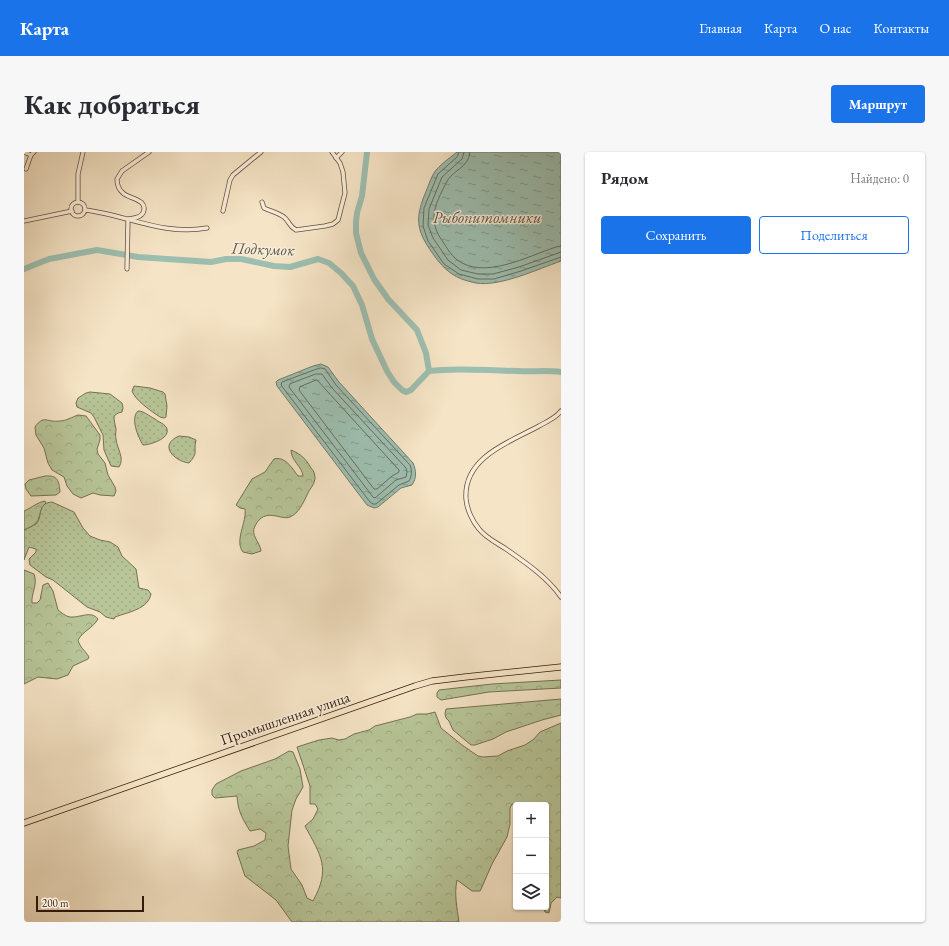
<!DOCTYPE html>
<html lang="ru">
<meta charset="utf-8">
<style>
body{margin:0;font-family:"EB Garamond",serif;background:#f7f7f7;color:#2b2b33}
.controls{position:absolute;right:12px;bottom:12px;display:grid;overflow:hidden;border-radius:4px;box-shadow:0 1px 3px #0004}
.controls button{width:36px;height:36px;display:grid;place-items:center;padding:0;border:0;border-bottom:1px solid #e1e1e2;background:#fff;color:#2b2b33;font:20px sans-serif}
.scale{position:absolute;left:12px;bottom:10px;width:108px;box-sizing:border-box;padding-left:4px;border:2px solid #361b0a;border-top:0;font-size:11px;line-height:14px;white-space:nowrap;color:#361b0a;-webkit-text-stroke:3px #f8edda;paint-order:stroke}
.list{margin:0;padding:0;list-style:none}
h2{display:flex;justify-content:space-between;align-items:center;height:52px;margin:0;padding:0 16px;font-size:17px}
h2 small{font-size:13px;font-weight:400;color:#7c7c81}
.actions{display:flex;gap:8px;padding:12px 16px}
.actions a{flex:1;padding:9px 0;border:1px solid #1a73e8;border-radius:4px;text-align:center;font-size:14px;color:#1a73e8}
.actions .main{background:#1a73e8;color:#fff}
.icon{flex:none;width:22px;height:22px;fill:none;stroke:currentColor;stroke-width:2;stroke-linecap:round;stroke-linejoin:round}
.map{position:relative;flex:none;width:537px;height:770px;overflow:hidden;border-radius:4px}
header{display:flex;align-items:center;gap:24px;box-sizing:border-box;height:56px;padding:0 20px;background:#1a73e8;color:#fff}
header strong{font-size:19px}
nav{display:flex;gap:22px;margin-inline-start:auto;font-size:14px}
.intro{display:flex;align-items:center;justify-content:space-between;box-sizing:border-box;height:96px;padding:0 24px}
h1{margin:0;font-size:28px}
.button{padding:10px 18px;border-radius:4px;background:#1a73e8;color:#fff;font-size:14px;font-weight:700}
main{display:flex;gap:24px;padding:0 24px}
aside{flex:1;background:#fff;border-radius:4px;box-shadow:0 1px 3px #0004}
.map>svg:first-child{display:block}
.grass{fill:url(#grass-dots);stroke:#767051}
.forest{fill:url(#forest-crowns);stroke:#767051}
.water{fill:url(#water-ripples);stroke:#747d6e}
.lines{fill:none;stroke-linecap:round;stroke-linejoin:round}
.shore{stroke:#6a6d5e;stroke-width:1}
.river{stroke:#9dbfb1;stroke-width:6}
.minor-casing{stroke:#664d39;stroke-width:5}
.primary-casing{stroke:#361b0a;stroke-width:7}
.minor{stroke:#f8edda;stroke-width:3.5}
.primary{stroke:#f5e4c6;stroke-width:5.5}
.labels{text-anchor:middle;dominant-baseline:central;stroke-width:3;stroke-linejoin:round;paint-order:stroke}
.street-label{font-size:15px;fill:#361b0a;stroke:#f8edda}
.water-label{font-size:16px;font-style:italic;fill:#5a5444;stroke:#f8edda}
</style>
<header>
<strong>Карта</strong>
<nav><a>Главная</a><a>Карта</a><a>О нас</a><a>Контакты</a></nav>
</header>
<div class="intro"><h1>Как добраться</h1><a class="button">Маршрут</a></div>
<main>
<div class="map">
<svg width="537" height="770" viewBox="0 0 537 770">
<defs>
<pattern id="grass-dots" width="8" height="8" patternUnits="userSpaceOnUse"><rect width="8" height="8" fill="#b7c598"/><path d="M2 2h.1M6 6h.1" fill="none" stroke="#9ea982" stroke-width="1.8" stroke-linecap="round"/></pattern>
<pattern id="forest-crowns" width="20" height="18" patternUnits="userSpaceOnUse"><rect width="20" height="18" fill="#b7c598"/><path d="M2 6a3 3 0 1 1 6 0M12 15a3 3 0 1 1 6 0" fill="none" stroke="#9ea982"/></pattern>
<pattern id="water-ripples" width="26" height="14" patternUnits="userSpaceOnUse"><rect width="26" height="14" fill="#9dbfb1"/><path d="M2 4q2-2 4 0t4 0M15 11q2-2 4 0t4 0" fill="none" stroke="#819a8e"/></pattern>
</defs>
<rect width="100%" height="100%" fill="#f5e4c6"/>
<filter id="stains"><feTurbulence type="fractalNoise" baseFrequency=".005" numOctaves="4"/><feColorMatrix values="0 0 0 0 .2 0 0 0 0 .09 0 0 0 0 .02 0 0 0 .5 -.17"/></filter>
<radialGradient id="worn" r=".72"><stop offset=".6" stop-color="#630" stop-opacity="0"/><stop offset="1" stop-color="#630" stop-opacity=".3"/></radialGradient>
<!-- grass -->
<g class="grass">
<path d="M110 234 126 236 139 240 141 242 143 254 142 265 140 266 136 265C127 259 111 248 108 239Z"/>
<path d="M66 240 86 242 98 251 99 256 98 260 94 261 90 264C90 269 91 272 92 277 92 280 91 284 92 287 93 297 101 306 95 315L87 314 80 298 79 283 70 265 67 261 53 255 52 251 54 246 62 241Z"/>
<path d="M114 259C120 259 125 264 131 267 134 270 142 272 143 277 146 287 125 293 119 293 114 285 106 266 114 259Z"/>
<path d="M155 284 165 285 172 288C169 300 175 300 165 311 150 309 134 293 155 284Z"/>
<path d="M28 350 50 360 59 376 66 384 76 388 86 390 94 395 98 404 112 417 115 436 124 438 127 442C124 457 105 460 91 465L90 467 82 465 76 460 63 455 29 428 22 425 6 413 5 407 12 400V397L5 395 0 408V378C4 376 9 374 12 372 20 363 11 352 28 350Z"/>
</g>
<!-- forest -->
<g class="forest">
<path d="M54 263 62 264 76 283V288L73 297 74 302 81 311 84 323 91 335 92 339 90 344 76 343 69 341 57 346 49 342 43 334 40 325 28 318 24 311 20 296 12 283 11 275C20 262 23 271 36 269 42 269 48 265 54 263Z"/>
<path d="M267 298C277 302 282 307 287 316 290 319 291 322 291 327 290 334 285 337 283 343 279 351 275 361 266 365 257 369 241 354 231 374 226 383 236 390 237 399L228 402 219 400C210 389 223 370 221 357L216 356 212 353 228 327 241 320 250 307C261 304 268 316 274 324H279C278 314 267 309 267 298Z"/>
<path d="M21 324C34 323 35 329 36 340L32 343 7 344 2 337 1 332 5 328Z"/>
<path d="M21 349 22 351C15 356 17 365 12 371 9 374 4 376 0 378V359C9 355 12 351 21 349Z"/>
<path d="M0 418 10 422C14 433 7 441 8 451H13L16 448 19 433 24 431 29 439 34 458C38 461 41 464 46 465 56 466 67 458 74 467 69 476 59 479 54 488 56 496 61 498 65 505L64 507 49 514 44 523 33 527 14 525 0 532Z"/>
<polygon points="537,528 537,536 465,540 417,548 413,545 413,541 415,538 468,532"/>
<polygon points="537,547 537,563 518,568 482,580 469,587 451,593 447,593 429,578 425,569 422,566 421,562 422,557"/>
<path d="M411 560 417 576 438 593 454 604 459 605 474 604 483 599 501 593 510 587 516 580 537 571V746L533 745 527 751 525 761 521 760 520 755H522V653L488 652 486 656V672L483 685 468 712 457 737 456 739H448L433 728C430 742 433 756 435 770H268L252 748 221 724 213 700 214 698 230 694 241 688 242 681 236 677 226 679C218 666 214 659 213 644L191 646 188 643V638L192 632 217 619 251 607 265 599 269 600 276 617 279 635 272 647 268 658 264 694 267 717 278 733 283 746 289 749C307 716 297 704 281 674L289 667 294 657 291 652H286V634L273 595 295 588 308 586 315 588 321 587 330 582 345 578 351 574 386 565 393 562H403Z"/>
</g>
<!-- water -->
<g class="water">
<path d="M433 0H537V109C514 117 476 135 452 131 431 127 421 119 409 102 391 77 391 65 403 37 405 32 407 26 410 21 415 13 426 6 433 0Z"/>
<path d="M297 212 304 215 315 230 389 311C392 318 393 326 388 333L377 336 354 355 350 356 343 353 253 234 252 230 254 228 289 214Z"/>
</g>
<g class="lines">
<!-- shore -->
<g class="shore">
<polyline points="435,0 433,5 414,22 400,56 399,74 404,89 420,112 435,122 454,127 470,127 497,119 537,105"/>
<polyline points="440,0 438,7 418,25 405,57 404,73 409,86 424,108 437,118 454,122 469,122 495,115 537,100"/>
<path d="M446 0C445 16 428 18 422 31 411 53 403 68 419 90 423 96 427 103 432 107 459 129 504 104 532 95L537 94"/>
<path d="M297 216 301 217 312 233 386 313C388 318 388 324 385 329L375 333 352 352H349L346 350 257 233 258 230 290 218Z"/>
<polygon points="292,222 298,222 308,236 382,316 383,320 382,325 372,328 351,346 349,345 265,235 266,232"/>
<polygon points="293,228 375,318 375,320 368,324 353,337 350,337 275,238 276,235"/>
</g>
<!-- river -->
<g class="river">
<polyline points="343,0 338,44 333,61 332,70 332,81 337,101 350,127 364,147 393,178 402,201 405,219"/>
<path d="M0 117 25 107 73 98 114 105 187 110 202 107H217L250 114 266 115 294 107 305 111 317 121 329 134 338 153 348 187 363 219 370 230 378 238 382 240 387 238 405 219C434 215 464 219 494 219 509 220 523 218 537 220"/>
</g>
<defs>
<g id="minor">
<polyline points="0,0 7,3"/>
<polyline points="312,6 318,0"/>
<polyline points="2,17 7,3 10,0"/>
<polyline points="54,50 54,22 59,0"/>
<path d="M238 50 240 56C246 59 256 61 261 66 266 71 265 74 272 78L301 74 309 72 314 68 321 41 319 20 316 11 308 0"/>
<circle cx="54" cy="57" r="7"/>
<path d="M61 58C103 63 139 84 183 76"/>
<polyline points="199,59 206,28 209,23 237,0"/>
<path d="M105 67C110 66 116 66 119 61 125 47 105 47 99 41 94 37 93 32 93 27L98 19 125 0"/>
<polyline points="0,69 48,59"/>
<polyline points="103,117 104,67"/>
<path d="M537 259C532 266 522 270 515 274 486 290 439 305 442 347 443 357 448 369 455 377 462 386 473 391 482 397 502 411 523 425 537 445"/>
</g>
<polyline id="primary" points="0,671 391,534 408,529 441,525 537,515"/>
</defs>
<!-- minor casing -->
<use href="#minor" class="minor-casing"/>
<!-- primary casing -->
<use href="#primary" class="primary-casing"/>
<!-- minor -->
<use href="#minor" class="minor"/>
<!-- primary -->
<use href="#primary" class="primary"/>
</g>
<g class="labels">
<!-- street labels -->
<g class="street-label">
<text transform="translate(261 566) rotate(-19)">Промышленная улица</text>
</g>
<!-- water labels -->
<g class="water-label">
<text x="463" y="65">Рыбопитомники</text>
<text transform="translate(239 97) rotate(2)">Подкумок</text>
</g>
</g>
<rect width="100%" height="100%" filter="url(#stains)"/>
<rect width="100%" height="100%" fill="url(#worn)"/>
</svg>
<div class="controls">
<button>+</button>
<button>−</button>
<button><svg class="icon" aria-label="layers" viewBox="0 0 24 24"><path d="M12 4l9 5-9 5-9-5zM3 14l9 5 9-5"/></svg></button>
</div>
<div class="scale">200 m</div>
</div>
<aside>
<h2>Рядом<small>Найдено: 0</small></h2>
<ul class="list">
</ul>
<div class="actions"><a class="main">Сохранить</a><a>Поделиться</a></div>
</aside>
</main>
